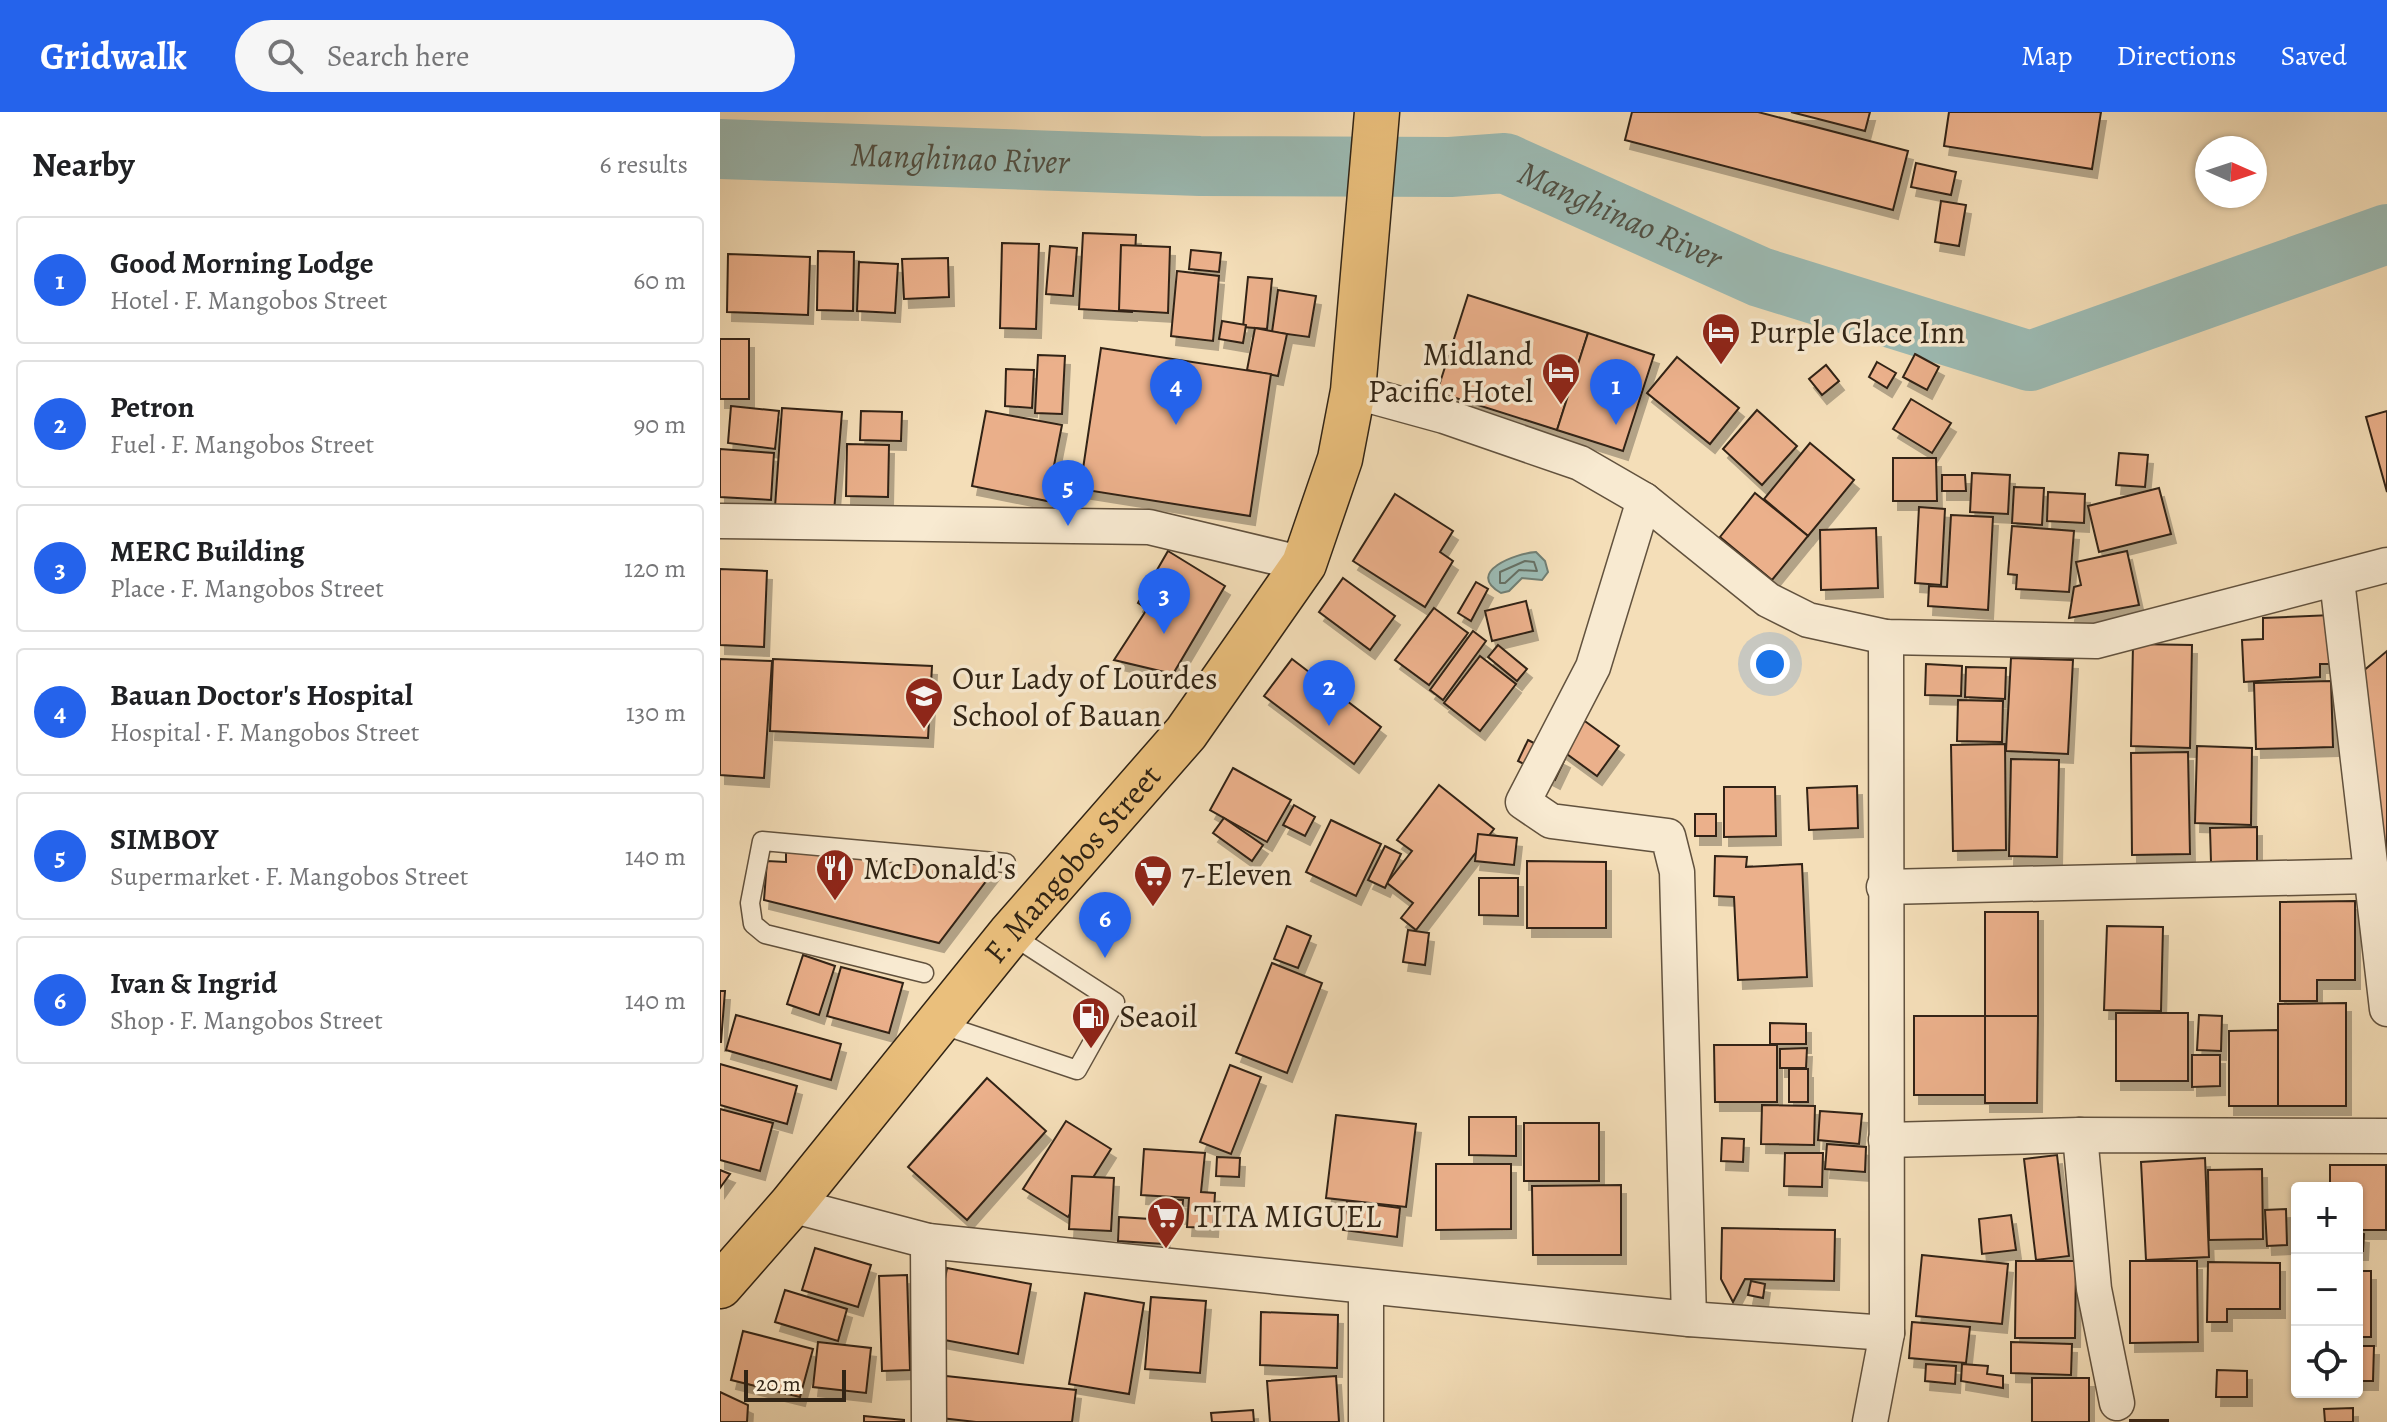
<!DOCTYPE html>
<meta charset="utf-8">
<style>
body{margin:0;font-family:Alegreya,serif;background:#f6f6f6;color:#202124}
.controls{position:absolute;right:24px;bottom:24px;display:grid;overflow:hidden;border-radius:8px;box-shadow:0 2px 6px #0004}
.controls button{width:72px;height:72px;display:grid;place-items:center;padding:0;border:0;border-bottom:2px solid #e0e0e0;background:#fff;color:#202124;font:40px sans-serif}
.compass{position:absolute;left:1475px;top:24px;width:72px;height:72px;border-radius:50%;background:#fff;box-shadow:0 2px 6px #0004;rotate:93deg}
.scale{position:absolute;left:24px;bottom:20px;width:102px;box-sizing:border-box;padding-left:8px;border:4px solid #312415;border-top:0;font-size:22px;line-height:28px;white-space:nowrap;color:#312415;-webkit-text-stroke:6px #f8ead1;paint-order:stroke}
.you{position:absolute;left:1050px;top:552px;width:28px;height:28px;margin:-20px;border:6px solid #fff;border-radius:50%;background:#1a73e8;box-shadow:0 0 0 12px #1a73e833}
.badge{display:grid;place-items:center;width:52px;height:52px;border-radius:50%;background:#2563eb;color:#fff;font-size:26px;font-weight:700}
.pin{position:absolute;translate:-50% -66px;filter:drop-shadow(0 2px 4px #0008)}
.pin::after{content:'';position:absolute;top:42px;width:28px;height:24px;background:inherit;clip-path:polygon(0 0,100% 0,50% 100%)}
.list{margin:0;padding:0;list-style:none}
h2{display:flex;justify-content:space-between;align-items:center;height:104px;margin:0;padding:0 32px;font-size:34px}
h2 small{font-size:26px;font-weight:400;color:#757577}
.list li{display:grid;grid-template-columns:52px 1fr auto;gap:24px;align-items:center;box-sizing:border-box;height:128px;margin:0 16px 16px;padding:0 16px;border:2px solid #e0e0e0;border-radius:8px}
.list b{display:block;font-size:30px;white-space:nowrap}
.list p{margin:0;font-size:26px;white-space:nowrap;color:#757577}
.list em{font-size:26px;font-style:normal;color:#757577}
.icon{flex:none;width:44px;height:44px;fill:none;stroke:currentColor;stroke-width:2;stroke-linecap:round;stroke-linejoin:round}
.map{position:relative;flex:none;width:1667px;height:1310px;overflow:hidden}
header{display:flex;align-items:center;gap:48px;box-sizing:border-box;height:112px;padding:0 40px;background:#2563eb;color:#fff}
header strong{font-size:38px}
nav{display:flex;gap:44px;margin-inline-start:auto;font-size:28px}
.search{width:560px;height:72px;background:#f6f6f6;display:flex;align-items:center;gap:20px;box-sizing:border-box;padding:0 28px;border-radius:44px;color:#757577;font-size:30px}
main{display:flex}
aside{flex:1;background:#fff}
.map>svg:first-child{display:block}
.water{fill:#9cbbb4;stroke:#717f74;stroke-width:2}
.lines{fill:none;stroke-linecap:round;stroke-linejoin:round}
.shore{stroke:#667064;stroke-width:2}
.river{stroke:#9cbbb4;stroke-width:60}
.building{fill:#ebb08b;stroke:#312415;stroke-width:2;filter:url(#shadow)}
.lane-casing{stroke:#62523e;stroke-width:21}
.street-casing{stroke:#62523e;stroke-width:37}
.primary-casing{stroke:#312415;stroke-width:47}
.lane{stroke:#f8ead1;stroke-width:18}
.street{stroke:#f8ead1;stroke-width:34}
.primary{stroke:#eabf7c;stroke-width:44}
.labels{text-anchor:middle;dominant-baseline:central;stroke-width:7;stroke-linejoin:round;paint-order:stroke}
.poi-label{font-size:32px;fill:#312415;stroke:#f8ead1;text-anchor:start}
.street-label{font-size:32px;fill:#312415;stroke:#f8ead1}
.water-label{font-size:34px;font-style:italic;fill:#515145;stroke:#f8ead1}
</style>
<header>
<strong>Gridwalk</strong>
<div class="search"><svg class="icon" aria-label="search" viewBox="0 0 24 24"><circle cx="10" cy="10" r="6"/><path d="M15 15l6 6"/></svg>Search here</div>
<nav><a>Map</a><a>Directions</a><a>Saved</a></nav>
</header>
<main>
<aside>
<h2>Nearby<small>6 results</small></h2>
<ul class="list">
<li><span class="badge">1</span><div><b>Good Morning Lodge</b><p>Hotel · F. Mangobos Street</p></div><em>60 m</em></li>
<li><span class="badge">2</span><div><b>Petron</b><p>Fuel · F. Mangobos Street</p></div><em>90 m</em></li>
<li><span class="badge">3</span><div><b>MERC Building</b><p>Place · F. Mangobos Street</p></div><em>120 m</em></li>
<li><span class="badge">4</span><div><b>Bauan Doctor's Hospital</b><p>Hospital · F. Mangobos Street</p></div><em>130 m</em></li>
<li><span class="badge">5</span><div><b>SIMBOY</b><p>Supermarket · F. Mangobos Street</p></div><em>140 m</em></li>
<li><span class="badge">6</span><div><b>Ivan &amp; Ingrid</b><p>Shop · F. Mangobos Street</p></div><em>140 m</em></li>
</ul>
</aside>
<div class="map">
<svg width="1667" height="1310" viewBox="0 0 1667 1310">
<defs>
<filter id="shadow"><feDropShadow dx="5" dy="9" stdDeviation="0" flood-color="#0004"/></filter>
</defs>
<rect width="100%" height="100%" fill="#f4deb8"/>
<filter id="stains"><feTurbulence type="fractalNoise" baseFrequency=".0025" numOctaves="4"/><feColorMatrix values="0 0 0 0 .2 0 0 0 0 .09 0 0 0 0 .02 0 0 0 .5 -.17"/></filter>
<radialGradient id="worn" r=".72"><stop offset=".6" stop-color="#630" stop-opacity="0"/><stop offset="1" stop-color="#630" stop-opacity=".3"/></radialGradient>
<!-- water -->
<path class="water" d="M816 440 825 449 828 460 822 468 802 466 789 479 781 481C744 460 797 441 816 440Z"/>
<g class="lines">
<!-- shore -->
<polygon class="shore" points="805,449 814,450 817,459 799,458 785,471 780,471 780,460"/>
<!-- river -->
<path class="river" id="s1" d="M0 37 480 54 730 55 785 51 1040 165 1310 249 1667 122"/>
</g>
<!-- building -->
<g class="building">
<polygon points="912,0 1038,0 1188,39 1173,98 905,28"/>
<polygon points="1071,0 1150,0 1145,19"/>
<polygon points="1229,0 1381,0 1372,57 1224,34"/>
<polygon points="1196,51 1236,60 1231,83 1191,75"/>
<polygon points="1221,89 1246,93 1239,134 1215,130"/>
<polygon points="363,121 416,123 412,200 359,197"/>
<polygon points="282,131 319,132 316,217 280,216"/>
<polygon points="401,133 450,135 448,201 399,198"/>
<polygon points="330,134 357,136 353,184 326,182"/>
<polygon points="471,138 501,141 499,160 469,157"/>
<polygon points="98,139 134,140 133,199 97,198"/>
<polygon points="8,142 90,145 88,203 7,200"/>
<polygon points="228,146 229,185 184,187 182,147"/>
<polygon points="139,150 178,152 175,201 137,199"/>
<polygon points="457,159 499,164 493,229 451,224"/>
<polygon points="528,165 552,167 547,217 523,215"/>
<polygon points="558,178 596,184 589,225 552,220"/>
<polygon points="748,183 868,221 837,318 717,280"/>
<polygon points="502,209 526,213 523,231 499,227"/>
<polygon points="535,216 567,222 558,264 527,258"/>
<polygon points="868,221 934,243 903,339 837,318"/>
<rect x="0" y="227" width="29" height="60"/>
<polygon points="381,236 551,262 530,404 360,377"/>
<polygon points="1195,242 1219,255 1207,278 1183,265"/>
<polygon points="318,243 345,244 342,302 315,301"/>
<polygon points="957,245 1019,296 990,332 927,281"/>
<polygon points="1157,250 1176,261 1167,276 1149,265"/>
<polygon points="1106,253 1119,269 1102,283 1089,267"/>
<polygon points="286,257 314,258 312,296 285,294"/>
<polygon points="1191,287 1231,311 1212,341 1173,317"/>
<polygon points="11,294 59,299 55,337 8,331"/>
<polygon points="62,296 122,300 114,400 55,395"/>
<polygon points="1037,298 1077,334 1042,373 1003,337"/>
<polygon points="141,299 182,300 181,329 140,328"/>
<polygon points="266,299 342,313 327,389 252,374"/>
<polygon points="1667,299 1667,380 1646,305"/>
<polygon points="1090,331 1134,368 1088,424 1044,387"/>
<polygon points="127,332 169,333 168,385 126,384"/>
<polygon points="0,337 54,341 51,388 0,385"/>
<polygon points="1399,341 1428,343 1425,375 1396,373"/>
<polygon points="1173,346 1216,346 1217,389 1173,389"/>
<polygon points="1252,361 1290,363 1288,402 1250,400"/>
<polygon points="1222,363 1245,363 1246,379 1222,379"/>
<polygon points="1294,375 1324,376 1322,413 1292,411"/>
<polygon points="1439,376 1451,422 1379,440 1368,394"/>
<polygon points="1328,380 1365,382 1364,411 1327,409"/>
<polygon points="1035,381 1088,424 1052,468 1000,425"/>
<polygon points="675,382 733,419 720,440 733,449 705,495 633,449"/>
<polygon points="1199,395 1225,397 1221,473 1195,471"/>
<polygon points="1231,403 1273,405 1268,498 1208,494 1209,474 1227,475"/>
<polygon points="1292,414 1354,419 1349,480 1296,477 1297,463 1288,462"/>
<polygon points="1156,416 1158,476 1101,478 1100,418"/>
<polygon points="448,439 505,474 453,562 394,548 427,497 418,491"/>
<polygon points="1407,439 1419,493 1349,506 1354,475 1361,473 1356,450"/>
<polygon points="0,457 47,459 44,535 0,533"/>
<polygon points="623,466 675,504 650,538 599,500"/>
<polygon points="756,470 768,477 751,509 738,501"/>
<polygon points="806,489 813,519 772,529 765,499"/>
<polygon points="714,496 748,521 709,573 675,548"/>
<polygon points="1612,503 1614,552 1600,552 1600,565 1524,570 1522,528 1543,527 1543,506"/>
<polygon points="753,519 766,529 723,588 710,578"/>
<polygon points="1413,532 1472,533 1470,636 1411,634"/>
<polygon points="778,533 807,557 797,569 768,545"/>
<polygon points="1667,539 1667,765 1629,571"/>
<polygon points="760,544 796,572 760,619 724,591"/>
<polygon points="1291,546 1353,548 1348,642 1286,639"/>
<polygon points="0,547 52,549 44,666 0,663"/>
<polygon points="53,547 212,554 208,626 50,619"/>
<polygon points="572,547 661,615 634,652 544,584"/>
<polygon points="1206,552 1242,554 1241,584 1205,583"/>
<polygon points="1246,555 1286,556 1285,587 1245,585"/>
<polygon points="1611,569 1613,635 1536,637 1534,571"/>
<polygon points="1238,588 1283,589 1282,630 1237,629"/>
<polygon points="851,599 899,634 877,664 829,629"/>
<polygon points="808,628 845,647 835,668 798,649"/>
<polygon points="1285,632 1286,738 1233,739 1231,633"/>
<polygon points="1477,634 1532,636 1531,713 1475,711"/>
<polygon points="1468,640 1470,742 1412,743 1411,641"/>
<polygon points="1291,647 1339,648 1337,745 1289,744"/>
<polygon points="513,656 571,688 547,730 490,698"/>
<polygon points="719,673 774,717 696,818 681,806 693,791 667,771 692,739 677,728"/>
<polygon points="1137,674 1138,716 1089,718 1087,676"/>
<polygon points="1004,675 1055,675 1056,724 1004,725"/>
<polygon points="574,693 595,705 585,724 563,713"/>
<rect x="975" y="702" width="21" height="22"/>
<polygon points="504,706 543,733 532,749 493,721"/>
<polygon points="611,708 661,732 636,784 586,760"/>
<polygon points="1537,715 1537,749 1491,750 1490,716"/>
<polygon points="758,722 797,726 794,753 755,749"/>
<polygon points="665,734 681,742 665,776 648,768"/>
<polygon points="66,736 276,756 219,831 44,788 47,749 66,750"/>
<polygon points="995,744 1027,745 1026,755 1082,752 1087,865 1018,868 1014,785 994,784"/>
<polygon points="807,749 886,750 886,816 807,816"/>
<polygon points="759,766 798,766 798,804 759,803"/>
<polygon points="1635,789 1635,868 1597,868 1597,889 1560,889 1560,790"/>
<rect x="1265" y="800" width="53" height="104"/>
<polygon points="567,814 591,824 578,856 554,847"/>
<polygon points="1387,814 1443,815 1441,899 1384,898"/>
<polygon points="688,818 709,821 705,853 683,850"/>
<polygon points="83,843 115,854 99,903 67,892"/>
<polygon points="552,851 602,871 567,961 516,941"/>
<polygon points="121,855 183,871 169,921 107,904"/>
<polygon points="0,879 5,879 1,930 0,930"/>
<polygon points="1626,891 1626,994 1558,994 1558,892"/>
<rect x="1396" y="901" width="72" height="68"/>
<polygon points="16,903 121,932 111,968 6,938"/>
<polygon points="1479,903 1502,904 1501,939 1477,938"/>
<rect x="1194" y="904" width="71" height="79"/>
<polygon points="1265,904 1318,904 1317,991 1265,991"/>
<polygon points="1050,911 1086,912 1086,932 1050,932"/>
<polygon points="1558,918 1558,994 1509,994 1509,919"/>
<polygon points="994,933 1057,933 1057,990 995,990"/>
<polygon points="1087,936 1086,956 1060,956 1060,937"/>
<polygon points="1472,943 1500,943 1500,974 1472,975"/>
<polygon points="0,952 77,974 67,1012 0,993"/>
<polygon points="510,953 541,965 511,1042 480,1030"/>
<rect x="1069" y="957" width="19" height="33"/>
<polygon points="267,966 326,1019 247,1108 188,1055"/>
<polygon points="1042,993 1095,994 1094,1033 1041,1032"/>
<polygon points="0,997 53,1011 40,1059 0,1048"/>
<polygon points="1100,999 1142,1002 1139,1032 1098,1028"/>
<polygon points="616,1003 696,1012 686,1095 606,1086"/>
<polygon points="749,1005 796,1005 796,1044 749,1043"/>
<polygon points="346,1009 391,1037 348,1105 303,1077"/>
<rect x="804" y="1011" width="75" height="58"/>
<polygon points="1002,1026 1024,1027 1023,1050 1001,1049"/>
<polygon points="1107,1032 1146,1035 1145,1060 1105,1057"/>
<polygon points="424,1037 485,1041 481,1080 495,1081 493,1116 467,1115 469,1086 421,1083"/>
<polygon points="1065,1041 1103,1041 1102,1075 1064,1074"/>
<polygon points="1337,1043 1349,1144 1316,1148 1304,1047"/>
<polygon points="497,1045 520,1046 519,1065 496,1064"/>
<polygon points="1485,1046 1489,1145 1426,1148 1421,1050"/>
<polygon points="716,1052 791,1052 791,1117 716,1118"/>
<polygon points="1610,1053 1666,1053 1666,1118 1637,1118 1637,1076 1610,1076"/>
<polygon points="1542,1057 1543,1127 1489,1128 1488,1058"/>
<polygon points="0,1058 10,1062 0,1076"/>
<polygon points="352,1064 394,1066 391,1119 349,1117"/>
<polygon points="901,1073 901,1143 813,1143 812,1074"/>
<polygon points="442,1087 463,1088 462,1103 442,1102"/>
<polygon points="627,1089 680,1096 677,1125 623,1118"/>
<polygon points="1566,1097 1567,1133 1547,1134 1545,1098"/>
<polygon points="1291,1103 1296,1138 1262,1142 1259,1107"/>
<polygon points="399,1105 446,1108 444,1132 398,1129"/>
<polygon points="1002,1116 1115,1118 1114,1169 1025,1167 1013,1190 1001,1167"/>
<polygon points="1637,1121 1644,1122 1643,1139 1637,1139"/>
<polygon points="95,1136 151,1153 138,1195 82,1178"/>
<polygon points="1202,1143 1288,1152 1282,1212 1196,1204"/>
<polygon points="1296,1149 1356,1149 1355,1226 1295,1226"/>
<polygon points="1410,1149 1477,1149 1478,1230 1410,1231"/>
<polygon points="1488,1150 1560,1151 1560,1197 1507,1197 1507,1210 1487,1210"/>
<polygon points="227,1156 311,1172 298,1242 214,1226"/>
<rect x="1637" y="1159" width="14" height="66"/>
<polygon points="187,1163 190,1258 162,1259 159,1164"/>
<polygon points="1031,1169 1045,1172 1043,1186 1028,1183"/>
<polygon points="65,1178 127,1197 118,1229 55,1210"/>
<polygon points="365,1181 424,1191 409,1282 349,1272"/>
<polygon points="431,1185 486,1189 480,1261 425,1257"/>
<polygon points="541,1200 618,1203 617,1256 540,1253"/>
<polygon points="1192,1210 1250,1215 1246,1251 1189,1246"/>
<polygon points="23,1219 93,1237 80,1285 11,1268"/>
<polygon points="98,1230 151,1236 146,1281 93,1275"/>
<polygon points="1291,1230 1352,1232 1351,1263 1291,1261"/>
<polygon points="1637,1234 1654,1234 1653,1269 1637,1269"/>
<polygon points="1206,1252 1236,1254 1235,1272 1205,1269"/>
<polygon points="1242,1252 1268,1254 1267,1262 1283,1264 1283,1276 1241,1269"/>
<polygon points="1497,1258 1527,1259 1527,1285 1496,1285"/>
<polygon points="226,1264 356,1278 352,1310 256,1310 221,1306"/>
<polygon points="616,1264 619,1310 550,1310 547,1269"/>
<rect x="1312" y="1266" width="57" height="44"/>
<polygon points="0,1280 28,1293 27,1310 0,1310"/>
<polygon points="1633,1296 1633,1310 1605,1310 1604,1297"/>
<polygon points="533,1298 534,1310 492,1310 491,1301"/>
<polygon points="144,1304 184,1308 184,1310 144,1310"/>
<rect x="1410" y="1308" width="38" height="2"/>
</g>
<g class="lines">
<defs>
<g id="lane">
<polyline points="204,861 45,822 33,812 30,791 42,729 286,751"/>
<polyline points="220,912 357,958 395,890 290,822"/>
</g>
<g id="street">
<polyline points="633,279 724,304 860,351 924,388 1048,488 1088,508 1166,525 1376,529 1667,453"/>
<polyline points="924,388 873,555 803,690 831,709 948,724 957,760 969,1207"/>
<polyline points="0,409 429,415 584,452"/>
<polyline points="1617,468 1667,897"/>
<polyline points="1164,775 1650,764"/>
<polyline points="1360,1023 1374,1177 1397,1291"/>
<polyline points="1166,1028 1360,1023 1667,1024"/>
<polyline points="71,1093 208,1129 969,1207 1167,1221"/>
<polyline points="208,1129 209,1310"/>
<polyline points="646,1310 646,1175"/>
<polyline points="1150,1310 1167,1221 1166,525"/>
</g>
<g id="primary">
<path id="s2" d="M0 1174 71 1093 290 822 466 621 584 452 620 347 633 279 657 0"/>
</g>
</defs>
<!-- lane casing -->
<use href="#lane" class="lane-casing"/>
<!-- street casing -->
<use href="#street" class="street-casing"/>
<!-- primary casing -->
<use href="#primary" class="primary-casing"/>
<!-- lane -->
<use href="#lane" class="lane"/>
<!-- street -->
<use href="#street" class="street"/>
<!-- primary -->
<use href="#primary" class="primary"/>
</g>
<!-- icons -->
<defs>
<symbol id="hotel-pin" viewBox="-11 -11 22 30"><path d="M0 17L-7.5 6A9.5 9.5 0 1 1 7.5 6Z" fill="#8f2418" stroke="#f8ead1"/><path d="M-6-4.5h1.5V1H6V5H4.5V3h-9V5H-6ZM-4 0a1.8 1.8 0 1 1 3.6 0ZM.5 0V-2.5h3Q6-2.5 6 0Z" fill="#fff"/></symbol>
<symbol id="school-pin" viewBox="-11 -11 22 30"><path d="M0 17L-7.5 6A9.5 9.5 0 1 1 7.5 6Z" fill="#8f2418" stroke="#f8ead1"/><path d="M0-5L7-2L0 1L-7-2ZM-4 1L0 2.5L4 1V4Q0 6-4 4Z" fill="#fff"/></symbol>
<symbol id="restaurant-pin" viewBox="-11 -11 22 30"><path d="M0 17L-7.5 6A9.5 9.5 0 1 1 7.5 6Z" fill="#8f2418" stroke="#f8ead1"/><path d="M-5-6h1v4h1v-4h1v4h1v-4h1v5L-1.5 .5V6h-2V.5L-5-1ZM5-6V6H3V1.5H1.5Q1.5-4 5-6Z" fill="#fff"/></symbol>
<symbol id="supermarket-pin" viewBox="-11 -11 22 30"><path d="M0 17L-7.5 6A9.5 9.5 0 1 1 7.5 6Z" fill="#8f2418" stroke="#f8ead1"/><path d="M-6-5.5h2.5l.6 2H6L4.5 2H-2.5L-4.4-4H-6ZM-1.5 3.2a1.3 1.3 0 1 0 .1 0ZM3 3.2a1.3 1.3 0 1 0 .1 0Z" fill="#fff"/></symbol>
<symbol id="fuel-pin" viewBox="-11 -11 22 30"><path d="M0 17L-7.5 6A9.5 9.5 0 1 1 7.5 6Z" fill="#8f2418" stroke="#f8ead1"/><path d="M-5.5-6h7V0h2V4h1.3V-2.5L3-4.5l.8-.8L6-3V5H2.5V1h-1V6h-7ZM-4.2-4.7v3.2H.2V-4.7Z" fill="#fff"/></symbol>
</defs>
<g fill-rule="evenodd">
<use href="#hotel-pin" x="979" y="198" width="44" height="60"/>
<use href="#hotel-pin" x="819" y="238" width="44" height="60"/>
<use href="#school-pin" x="182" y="562" width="44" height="60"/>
<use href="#restaurant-pin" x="93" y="734" width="44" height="60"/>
<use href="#supermarket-pin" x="411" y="740" width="44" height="60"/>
<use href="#fuel-pin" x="349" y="882" width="44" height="60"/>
<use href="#supermarket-pin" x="424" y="1082" width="44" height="60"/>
</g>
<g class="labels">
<!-- poi labels -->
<g class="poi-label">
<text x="1029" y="220">Purple Glace Inn</text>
<text x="813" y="242" text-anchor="end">Midland<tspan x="813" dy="37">Pacific Hotel</tspan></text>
<text x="232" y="566">Our Lady of Lourdes<tspan x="232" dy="37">School of Bauan</tspan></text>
<text x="143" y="756">McDonald's</text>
<text x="461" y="762">7-Eleven</text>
<text x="399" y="904">Seaoil</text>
<text x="474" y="1104">TITA MIGUEL</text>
</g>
<!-- street labels -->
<g class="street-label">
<text stroke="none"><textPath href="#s2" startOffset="550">F. Mangobos Street</textPath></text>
</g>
<!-- water labels -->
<g class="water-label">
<text stroke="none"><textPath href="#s1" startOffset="240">Manghinao River</textPath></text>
<text stroke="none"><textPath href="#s1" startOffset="912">Manghinao River</textPath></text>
</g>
</g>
<rect width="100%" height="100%" filter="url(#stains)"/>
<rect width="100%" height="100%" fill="url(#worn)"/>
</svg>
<div class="controls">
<button>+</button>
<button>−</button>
<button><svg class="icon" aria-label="locate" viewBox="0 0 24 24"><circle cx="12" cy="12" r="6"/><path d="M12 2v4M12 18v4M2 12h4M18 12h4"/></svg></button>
</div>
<svg class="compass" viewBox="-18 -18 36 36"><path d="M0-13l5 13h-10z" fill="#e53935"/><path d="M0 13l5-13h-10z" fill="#757577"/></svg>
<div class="scale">20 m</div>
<div class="you"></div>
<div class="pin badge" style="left:896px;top:313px">1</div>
<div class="pin badge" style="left:609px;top:614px">2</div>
<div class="pin badge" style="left:444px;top:522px">3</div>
<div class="pin badge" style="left:456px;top:313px">4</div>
<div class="pin badge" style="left:348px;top:414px">5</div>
<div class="pin badge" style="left:385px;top:846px">6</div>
</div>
</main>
